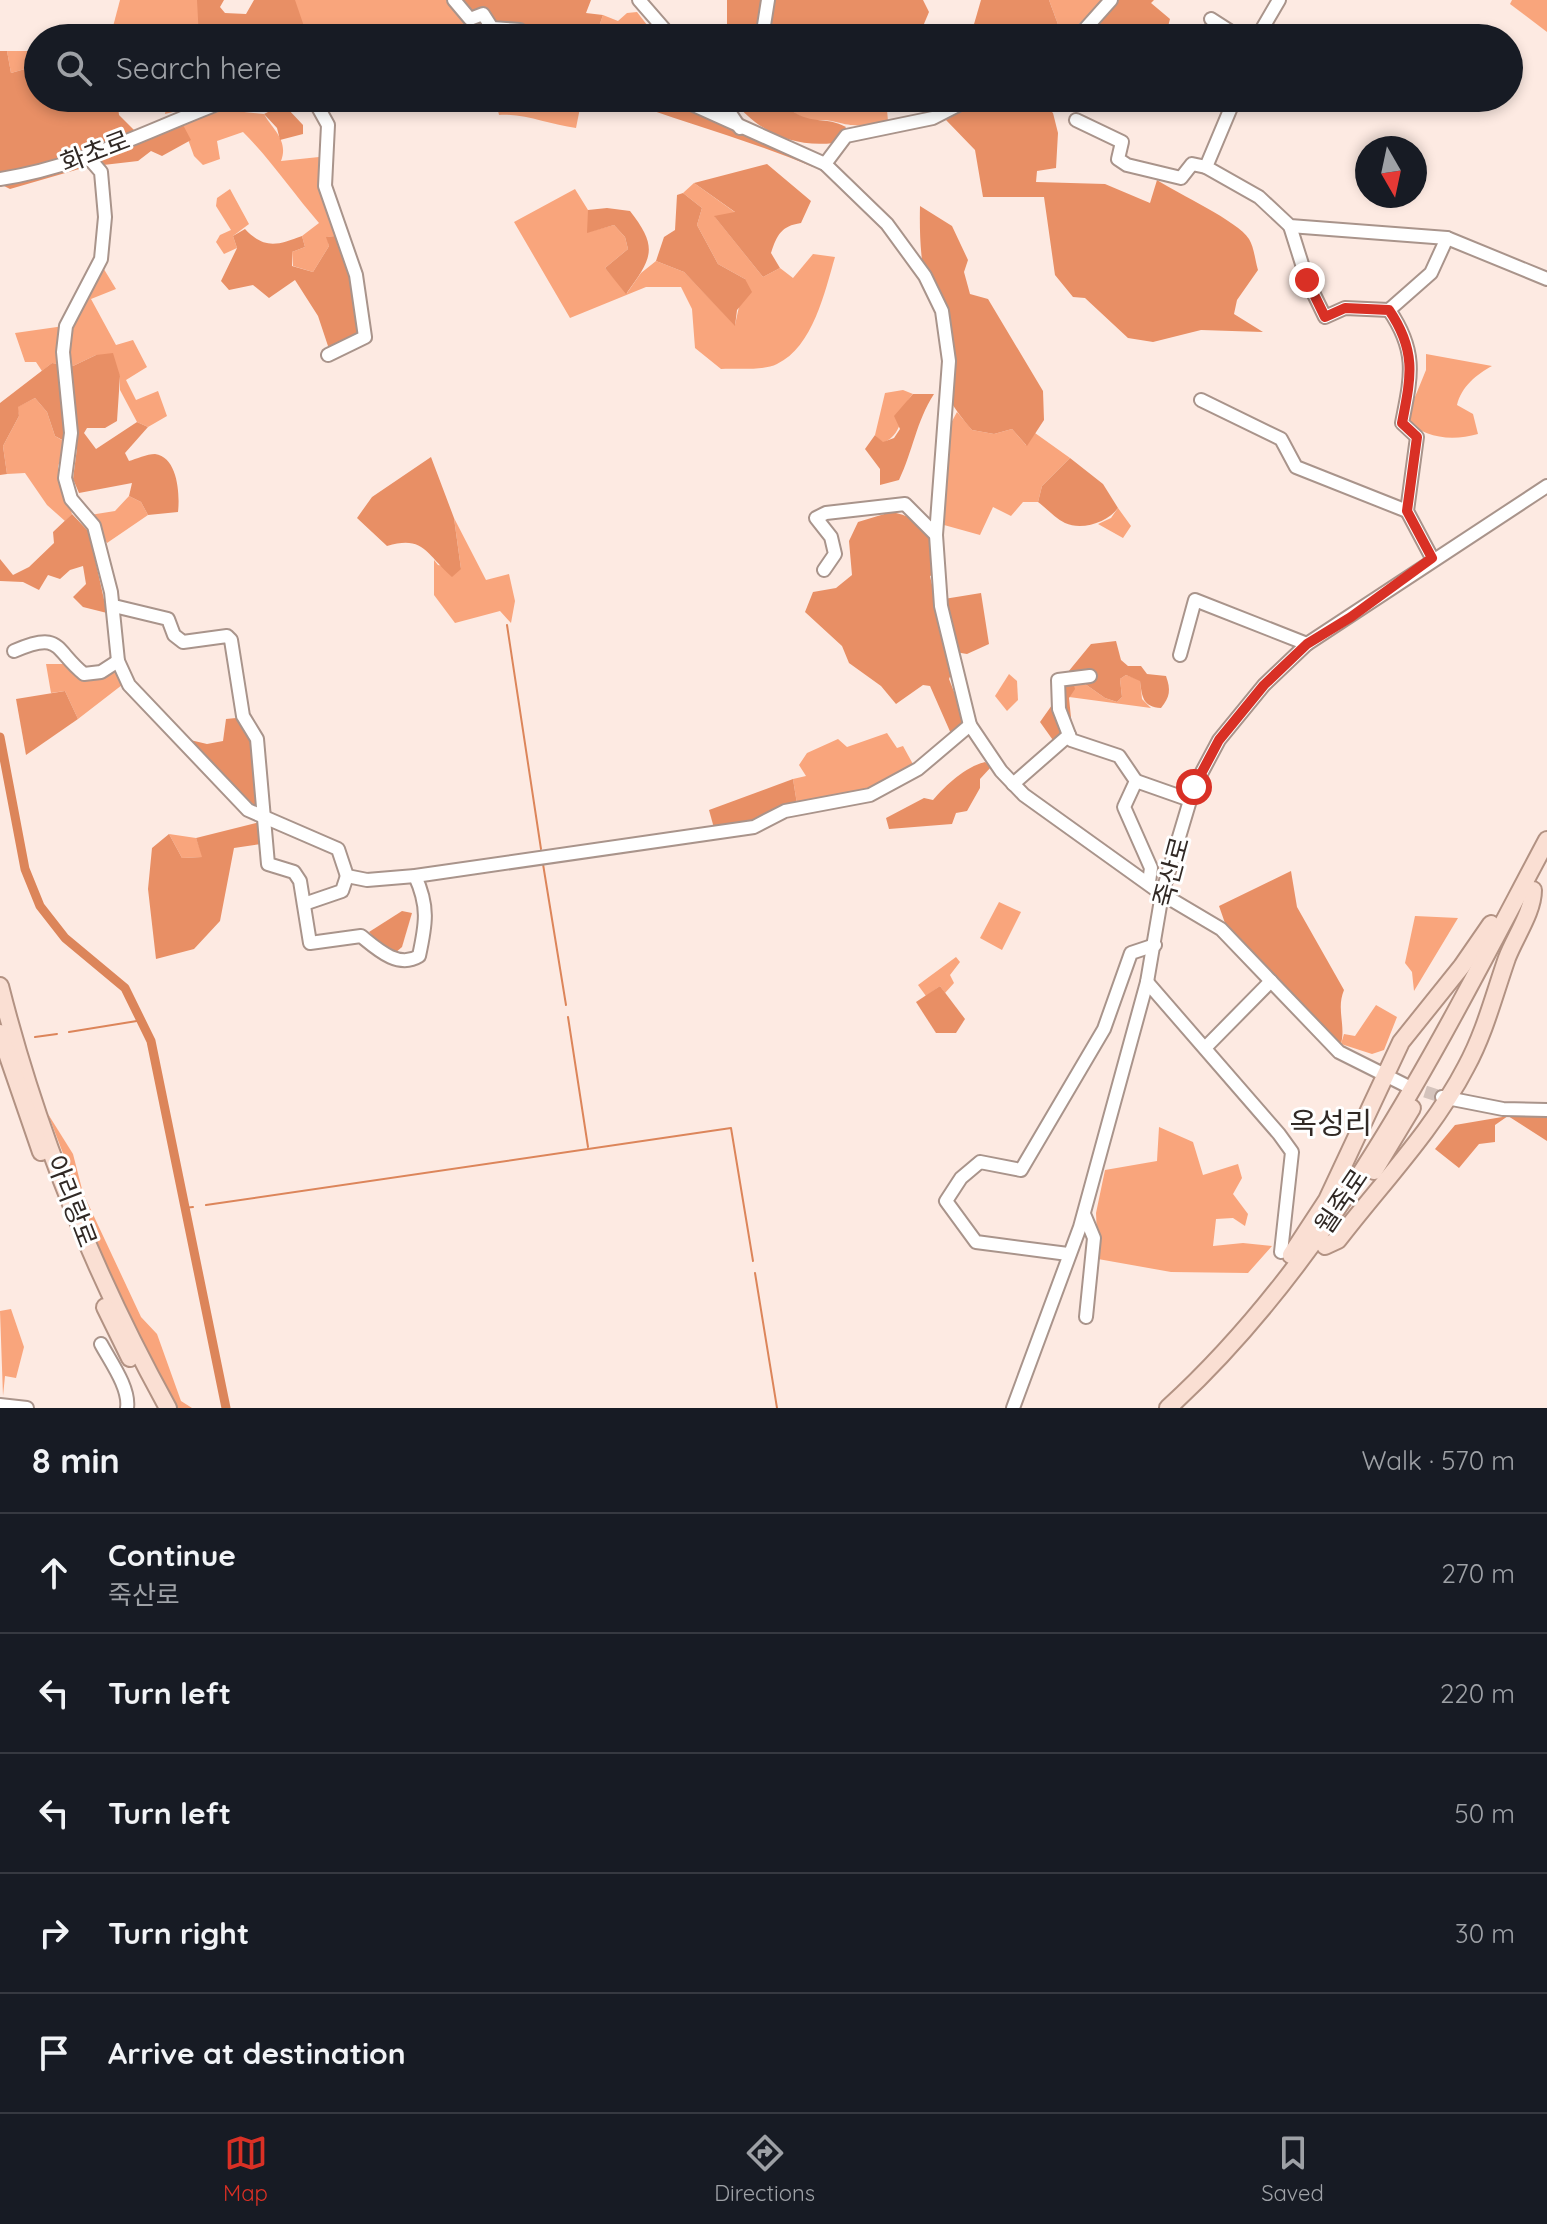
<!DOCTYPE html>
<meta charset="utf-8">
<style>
body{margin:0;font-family:Quicksand,"Noto Sans KR",sans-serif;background:#20242c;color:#f1f3f6}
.compass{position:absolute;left:1355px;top:136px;width:72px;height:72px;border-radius:50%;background:#171b24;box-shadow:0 4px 12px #0003;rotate:171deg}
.stop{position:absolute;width:24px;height:24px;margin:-18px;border:6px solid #d93025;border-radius:50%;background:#fff}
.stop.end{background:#d93025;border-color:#fff;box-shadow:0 2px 8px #0008}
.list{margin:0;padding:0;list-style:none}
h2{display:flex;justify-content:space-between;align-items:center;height:104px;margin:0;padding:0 32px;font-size:34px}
h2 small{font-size:26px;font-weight:400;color:#9ea1a6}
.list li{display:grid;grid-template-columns:52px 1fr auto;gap:24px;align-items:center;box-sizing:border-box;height:120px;padding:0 32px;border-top:2px solid #363941}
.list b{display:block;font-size:30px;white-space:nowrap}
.list p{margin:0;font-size:26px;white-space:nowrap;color:#9ea1a6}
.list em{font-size:26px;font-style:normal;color:#9ea1a6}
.icon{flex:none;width:44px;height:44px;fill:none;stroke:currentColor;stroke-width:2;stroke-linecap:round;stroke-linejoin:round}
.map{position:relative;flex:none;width:1547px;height:1408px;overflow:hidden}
.search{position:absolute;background:#171b24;box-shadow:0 4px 12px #0003;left:24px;right:24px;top:24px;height:88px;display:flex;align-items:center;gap:20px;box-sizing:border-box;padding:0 28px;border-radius:44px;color:#9ea1a6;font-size:30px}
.sheet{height:704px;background:#171b24}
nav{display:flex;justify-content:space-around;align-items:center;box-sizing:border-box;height:112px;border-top:2px solid #363941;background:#171b24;font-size:22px;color:#9ea1a6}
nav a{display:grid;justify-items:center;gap:4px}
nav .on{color:#d93025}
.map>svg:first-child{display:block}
.green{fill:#f9a57c}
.forest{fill:#e88f65}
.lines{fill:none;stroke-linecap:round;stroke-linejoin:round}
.stream{stroke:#dc855a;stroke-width:2}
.canal{stroke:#dc855a;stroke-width:9}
.minor-tunnel{stroke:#d4c3bc;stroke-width:12;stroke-dasharray:12 6;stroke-linecap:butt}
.minor-casing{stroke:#a9948b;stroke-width:16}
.major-casing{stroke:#b29283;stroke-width:20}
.minor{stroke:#fff;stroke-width:12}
.major{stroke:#fadfd3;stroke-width:16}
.route{stroke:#d93025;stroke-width:10}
.labels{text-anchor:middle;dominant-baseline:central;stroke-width:6;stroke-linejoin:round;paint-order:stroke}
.street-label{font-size:26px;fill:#312925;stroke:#fff}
.quarter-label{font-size:30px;fill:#312925;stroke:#fff}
</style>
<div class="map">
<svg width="1547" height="1408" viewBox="0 0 1547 1408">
<rect width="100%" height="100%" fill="#fdeae2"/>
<!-- green -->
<g class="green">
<polygon points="120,0 215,0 222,38 110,38"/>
<polygon points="287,0 448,0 463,22 483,18 517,33 517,38 229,38"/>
<polygon points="1049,0 1103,0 1077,26 1080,31 1073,38 1063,38"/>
<polygon points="1512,0 1547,0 1547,32 1510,4"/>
<polygon points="637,12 657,38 595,38 603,15 618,21 627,13"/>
<polygon points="7,51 38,51 38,70 32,67 11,73"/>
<polygon points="168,98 227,98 165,114"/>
<path d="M495 98H582L576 128C550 125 524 113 499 115Z"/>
<path d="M793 98H818L824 107 887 110 888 121C864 125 859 128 836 122 815 116 815 127 792 111Z"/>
<path d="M225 110 264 114C272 129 289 140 281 161L319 157 321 193 335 236 327 237 329 246 313 272 293 266 292 252 305 247 302 236 319 223C293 193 271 160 243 132L217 141 220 159 203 165 194 156 182 123Z"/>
<path d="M694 183 736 213 715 217 763 277 780 268 793 278 813 254 835 257C825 291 813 347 777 364 763 371 736 368 721 369L695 348 692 309 681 287H646L570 318 514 222 575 189 588 210V232L614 225 625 237 628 249 605 268 627 293 641 273 656 261 684 272 735 325 745 279 718 264 697 225 702 208 683 193Z"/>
<polygon points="230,189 249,224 233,236 237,248 224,254 216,242 220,235 231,230 216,206 217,198"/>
<polygon points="102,266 116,289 91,299 116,345 133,340 147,367 126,380 136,400 158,391 167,416 148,427 137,422 120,390 120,376 96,355 73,366 52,363 42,371 36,362 25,362 15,333 71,325"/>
<path d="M1426 354 1492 366C1477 374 1461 387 1457 405L1473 414 1478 434C1453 441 1424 439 1406 419L1426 370Z"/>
<path d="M903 390 913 394C897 410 907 432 883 443L875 435 885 393Z"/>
<polygon points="35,398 47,412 55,436 65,442 58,467 72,514 65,521 47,505 25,473 7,474 3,446 19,416 17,407"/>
<polygon points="957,412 972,430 994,434 1012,429 1026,445 1035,433 1070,458 1042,486 1038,502 1023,502 1011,516 993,507 980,535 944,525 950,425"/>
<polygon points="129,496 141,502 148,515 107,543 90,515 115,511"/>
<polygon points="1118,508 1131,526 1123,538 1098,524 1111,518"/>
<polygon points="454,518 486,580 509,574 515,601 511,623 500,611 455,623 434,595 434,560 438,565 461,569"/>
<polygon points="46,664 63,664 88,679 116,670 122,685 78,719 65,691 51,693"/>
<polygon points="1068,672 1105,698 1117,702 1122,697 1120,679 1126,675 1140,680 1142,699 1151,708 1069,697 1063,686"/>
<polygon points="1009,674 1017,681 1018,700 1007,711 995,696"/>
<polygon points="887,733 897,748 903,746 914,766 873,789 797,804 793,779 806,776 799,765 807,753 838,739 847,747"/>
<polygon points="169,834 196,838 203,857 182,858"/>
<polygon points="999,902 1021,912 1002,950 980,938"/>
<polygon points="1415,916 1458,918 1414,991 1412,972 1405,963"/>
<polygon points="956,957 960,962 950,975 954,983 945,993 940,986 926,996 918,985"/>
<polygon points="1376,1005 1397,1017 1384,1050 1372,1054 1341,1044 1344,1034 1355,1036"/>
<polygon points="48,1114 73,1154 83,1193 141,1317 157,1334 181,1401 192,1408 174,1408 117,1295"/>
<polygon points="1159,1127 1193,1142 1203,1175 1238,1164 1242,1178 1233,1194 1248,1214 1245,1226 1233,1218 1216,1219 1213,1246 1243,1243 1272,1246 1248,1273 1171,1272 1098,1259 1096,1213 1105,1170 1157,1161"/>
<polygon points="11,1309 24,1347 16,1378 5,1376 3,1396 0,1311"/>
</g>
<!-- forest -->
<g class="forest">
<polygon points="197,0 224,0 220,7 225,13 246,14 254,0 295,0 308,38 199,38"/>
<polygon points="448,0 591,0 586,13 603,15 595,38 582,38 582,29 560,24 553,29 557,38 517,38 516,33 486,33 482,19 471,25 463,22"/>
<polygon points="727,0 923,0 929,12 918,38 727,38"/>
<polygon points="981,0 1049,0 1063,38 970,38"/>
<polygon points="1117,0 1154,0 1151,3 1170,19 1165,38 1097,38 1089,32"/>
<polygon points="0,51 7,51 11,73 32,67 38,70 38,98 73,98 75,111 82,98 117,98 119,115 143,139 182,123 191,140 162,156 151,151 138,161 86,167 10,189 0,184"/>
<path d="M618 98H661L816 164 813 167C750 140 683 123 618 98Z"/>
<path d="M731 98H793L792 111C813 125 826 116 846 127L834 143C792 148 757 131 731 98Z"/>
<polygon points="818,98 892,98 887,110 824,107"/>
<path d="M985 98H1038L1053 113 1058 133 1056 168 1037 171 1036 182 1105 184 1150 203 1157 180C1178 194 1238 221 1249 239 1254 247 1255 260 1258 270L1237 300 1234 314 1263 332 1201 330 1153 342 1128 338 1085 298 1073 297 1055 275 1044 197H983L975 150 946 120Z"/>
<polygon points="278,107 287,108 303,125 303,134 280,140 277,128 264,114"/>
<path d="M767 164 811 201 801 223C781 226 777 235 771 253L780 268 763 277 714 216 735 212 694 183Z"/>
<polygon points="683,193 702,208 697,225 718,264 745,279 752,292 737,310 735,326 684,272 656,261 664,237 675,230 677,195"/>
<path d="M920 206 952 226 968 260 964 272 970 294 988 299 1043 391 1044 420 1027 446 1012 429 994 434 972 430C940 393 941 383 951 337 922 304 919 249 920 206Z"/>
<path d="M607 208 630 211C659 248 652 258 626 294L605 268 628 249 625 237 614 225 587 233 588 210Z"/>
<path d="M245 229C265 250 278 245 302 236L305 247 292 252V266L313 272 329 246 326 237 335 236 350 267 361 334 329 349 318 316 295 280 269 298 253 285 229 290 221 281 237 248 233 236Z"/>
<path d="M113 353 120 376 117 421 105 428H87L84 433 96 449 137 422 148 427 125 453 129 461C136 459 147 454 155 454 178 457 180 495 178 512L148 515 141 502 129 496 132 483 79 493 73 479 77 448 55 436 47 412 35 398 18 407 19 416 3 446 7 474 0 475V403L52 363 73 366 96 355Z"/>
<path d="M913 394H934C916 422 913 451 899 480L880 485V469L865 449 875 435 883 442 894 438 900 429 894 416Z"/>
<path d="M431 457 454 518 461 569 452 577C426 554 424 535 387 546L357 518 372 497Z"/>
<path d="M1070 458 1103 484 1118 508C1108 522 1082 531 1065 523 1055 518 1046 508 1038 502L1042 486Z"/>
<path d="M891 512C925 517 932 542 940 572L930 576 952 672 949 679 967 725 952 736 930 686 923 685 896 704 881 686 849 663 842 646 805 612 813 592 836 588 852 575 849 541 858 522Z"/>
<polygon points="72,514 89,532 107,613 83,607 73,597 86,584 83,566 70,570 60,579 48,575 39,590 23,582 0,581 0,559 13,575 29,567 54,543 53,532"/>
<polygon points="981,593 989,644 967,654 955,652 944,599"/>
<path d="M1116 641 1121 660 1128 666H1141L1147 674 1166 676C1171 690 1170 697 1161 708 1143 707 1142 697 1140 681L1126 675 1120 679 1122 697 1117 702 1105 698 1068 672 1091 644Z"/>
<polygon points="1073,682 1075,689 1069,698 1073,737 1055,743 1040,722 1052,705 1063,701 1063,686"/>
<polygon points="65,691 78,719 26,755 16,699"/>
<polygon points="236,718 253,741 256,807 186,739 207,744 223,741 226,719"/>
<path d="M985 762 991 767 980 779V788L967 811 956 813 952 824 889 829 886 818 924 798 933 800C946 785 965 767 985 762Z"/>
<polygon points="793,779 797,804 755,823 714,828 709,810"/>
<polygon points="260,822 261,844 234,848 220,921 194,949 156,959 148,889 152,848 169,834 182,858 202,857 196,838"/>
<path d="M1291 871 1297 907 1344 990C1336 1009 1346 1025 1341 1044L1226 926 1219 906Z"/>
<polygon points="402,911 412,913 402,947 395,953 380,944 369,932"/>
<polygon points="940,986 965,1019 956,1033 936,1033 916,1002"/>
<polygon points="1547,1115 1547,1141 1508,1116 1495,1125 1495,1142 1479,1144 1459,1168 1435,1149 1455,1125 1508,1116"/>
</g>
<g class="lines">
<!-- stream -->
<g class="stream">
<polyline points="507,625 541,849"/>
<polyline points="543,864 566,1005"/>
<polyline points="568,1017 588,1147"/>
<polyline points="69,1032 143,1020"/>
<polyline points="35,1037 57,1034"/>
<polyline points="206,1205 731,1128 753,1261"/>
<polyline points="184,1208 193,1207"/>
<polyline points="755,1273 777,1408"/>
</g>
<!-- canal -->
<polyline class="canal" points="0,737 25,869 40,906 65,938 125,988 151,1041 226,1408"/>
<!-- minor-tunnel -->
<polyline class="minor-tunnel" points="1408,1086 1442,1097"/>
<defs>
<g id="minor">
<polyline points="454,0 470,19 483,14 492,28 520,30 520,38"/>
<polyline points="639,0 672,38"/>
<polyline points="1211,19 1239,37"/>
<polyline points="762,38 768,0"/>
<polyline points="1077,38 1111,0"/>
<polyline points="1238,38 1258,36 1279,0"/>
<polyline points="313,98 328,125 325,186 356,275 365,337 328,355"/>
<polyline points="678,98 825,164 887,224 925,276 942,311 949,361 936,535 941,606 970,725 1001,771 1024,795 1162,894 1221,929 1339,1052 1405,1085"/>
<polyline points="720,98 740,128"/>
<polyline points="1235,98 1206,167 1259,197 1290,226 1447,238 1547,279"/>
<polyline points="1076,120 1122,142 1118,159 1127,165 1181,178 1192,164 1206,167"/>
<polyline points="88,157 101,172 105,217 101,259 66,326 63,352 71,433 65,478 71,499 94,526 111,592 118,661 129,685 248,810 338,849 347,876 367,880 415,876 754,827 785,811 870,795 918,769 970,725"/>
<polyline points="825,164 846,136 933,118 972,98"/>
<path d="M0 179C82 167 156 126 233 98"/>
<polyline points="1290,226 1307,280 1325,317 1345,308 1389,310 1431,273 1447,238"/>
<path d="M1389 310C1418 352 1411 377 1402 423L1417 437 1407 511 1432 558"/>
<polyline points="1201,400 1281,439 1296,467 1407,511"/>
<polyline points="824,570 835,554 831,537 816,518 826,513 905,504 936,535"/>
<path d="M114 606 168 619 174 635 183 642 227 636 231 640 243 716 257 739 268 864 294 872 300 881 310 943 361 936C377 949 398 969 419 956 426 924 429 906 415 876"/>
<path d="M14 651C62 630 54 650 84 674L101 672 118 661"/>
<polyline points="1180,655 1195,600 1307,644"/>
<polyline points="1090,676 1058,680 1059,709 1071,740 1119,756 1136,781"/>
<polyline points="1013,784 1069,735"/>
<polyline points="1149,882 1151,868 1124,807 1136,781 1190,800"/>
<polyline points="304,904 342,891 347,876"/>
<polyline points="1147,982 1279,1134 1292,1152 1281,1252"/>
<polyline points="1205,1048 1271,981"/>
<polyline points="1442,1097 1503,1109 1547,1110"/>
<polyline points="1084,1214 1094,1238 1086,1317"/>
<polyline points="1068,1254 976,1242 946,1201 961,1178 980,1162 1021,1170 1104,1029 1131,953 1155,945"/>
<path d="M101 1344C110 1361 130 1388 127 1408"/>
<polyline points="0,1405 27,1408"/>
<polyline points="1013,1408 1080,1227 1147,982 1162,894 1194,787 1219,740 1264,685 1307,644 1547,486"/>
</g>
<g id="major">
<path d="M0 986C37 1132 95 1276 168 1408"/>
<polyline points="0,1033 41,1152"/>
<polyline points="1374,1171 1412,1108"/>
<path d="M1325 1246 1338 1240C1381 1184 1434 1129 1466 1067 1485 1032 1494 995 1507 958 1515 937 1533 912 1533 890"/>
<polyline points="1291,1255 1327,1200 1401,1042 1462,966 1491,924"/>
<polyline points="105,1307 130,1358"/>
<path d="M1168 1408C1337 1254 1441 1039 1547 840"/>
</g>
</defs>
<!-- minor casing -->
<use href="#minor" class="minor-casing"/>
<!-- major casing -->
<use href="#major" class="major-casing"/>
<!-- minor -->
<use href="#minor" class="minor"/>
<!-- major -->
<use href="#major" class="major"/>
</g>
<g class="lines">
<!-- route -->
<path class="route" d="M1194 787 1219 740 1264 685 1307 644 1351 617 1432 558 1407 511 1417 437 1402 423C1411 377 1417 351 1389 310L1345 308 1325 317 1307 280"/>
</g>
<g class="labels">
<!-- street labels -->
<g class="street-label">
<text transform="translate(95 151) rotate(-21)">화초로</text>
<text transform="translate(1171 872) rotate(-75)">죽산로</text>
<text transform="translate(72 1201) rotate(69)">아리랑로</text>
<text transform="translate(1341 1201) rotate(-56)">월죽로</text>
</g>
<!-- quarter labels -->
<g class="quarter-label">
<text x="1331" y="1123">옥성리</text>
</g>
</g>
</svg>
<svg class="compass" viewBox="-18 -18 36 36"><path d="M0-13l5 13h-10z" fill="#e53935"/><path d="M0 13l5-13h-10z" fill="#9ea1a6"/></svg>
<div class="stop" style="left:1194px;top:787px"></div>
<div class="stop end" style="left:1307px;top:280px"></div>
<div class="search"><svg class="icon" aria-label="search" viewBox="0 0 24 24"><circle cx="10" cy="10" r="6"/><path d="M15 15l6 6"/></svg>Search here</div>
</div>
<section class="sheet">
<h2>8 min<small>Walk · 570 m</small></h2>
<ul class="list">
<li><svg class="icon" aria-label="ahead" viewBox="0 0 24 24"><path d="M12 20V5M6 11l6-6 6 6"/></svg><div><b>Continue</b><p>죽산로</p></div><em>270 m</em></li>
<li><svg class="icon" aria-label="left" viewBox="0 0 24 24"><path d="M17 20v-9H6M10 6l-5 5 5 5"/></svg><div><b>Turn left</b></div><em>220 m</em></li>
<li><svg class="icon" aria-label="left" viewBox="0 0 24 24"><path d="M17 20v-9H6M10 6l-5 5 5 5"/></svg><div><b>Turn left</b></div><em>50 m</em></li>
<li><svg class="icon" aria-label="right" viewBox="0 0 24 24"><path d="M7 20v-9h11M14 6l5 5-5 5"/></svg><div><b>Turn right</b></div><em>30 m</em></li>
<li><svg class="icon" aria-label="arrive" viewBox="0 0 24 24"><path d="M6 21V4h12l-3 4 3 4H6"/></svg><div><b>Arrive at destination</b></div></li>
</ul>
</section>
<nav>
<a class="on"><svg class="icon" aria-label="map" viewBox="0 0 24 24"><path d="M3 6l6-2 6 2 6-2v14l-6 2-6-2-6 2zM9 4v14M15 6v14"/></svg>Map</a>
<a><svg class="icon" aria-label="directions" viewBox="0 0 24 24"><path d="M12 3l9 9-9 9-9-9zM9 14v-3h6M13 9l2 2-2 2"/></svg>Directions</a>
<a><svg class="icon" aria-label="saved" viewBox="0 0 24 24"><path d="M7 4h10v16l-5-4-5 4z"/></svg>Saved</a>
</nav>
